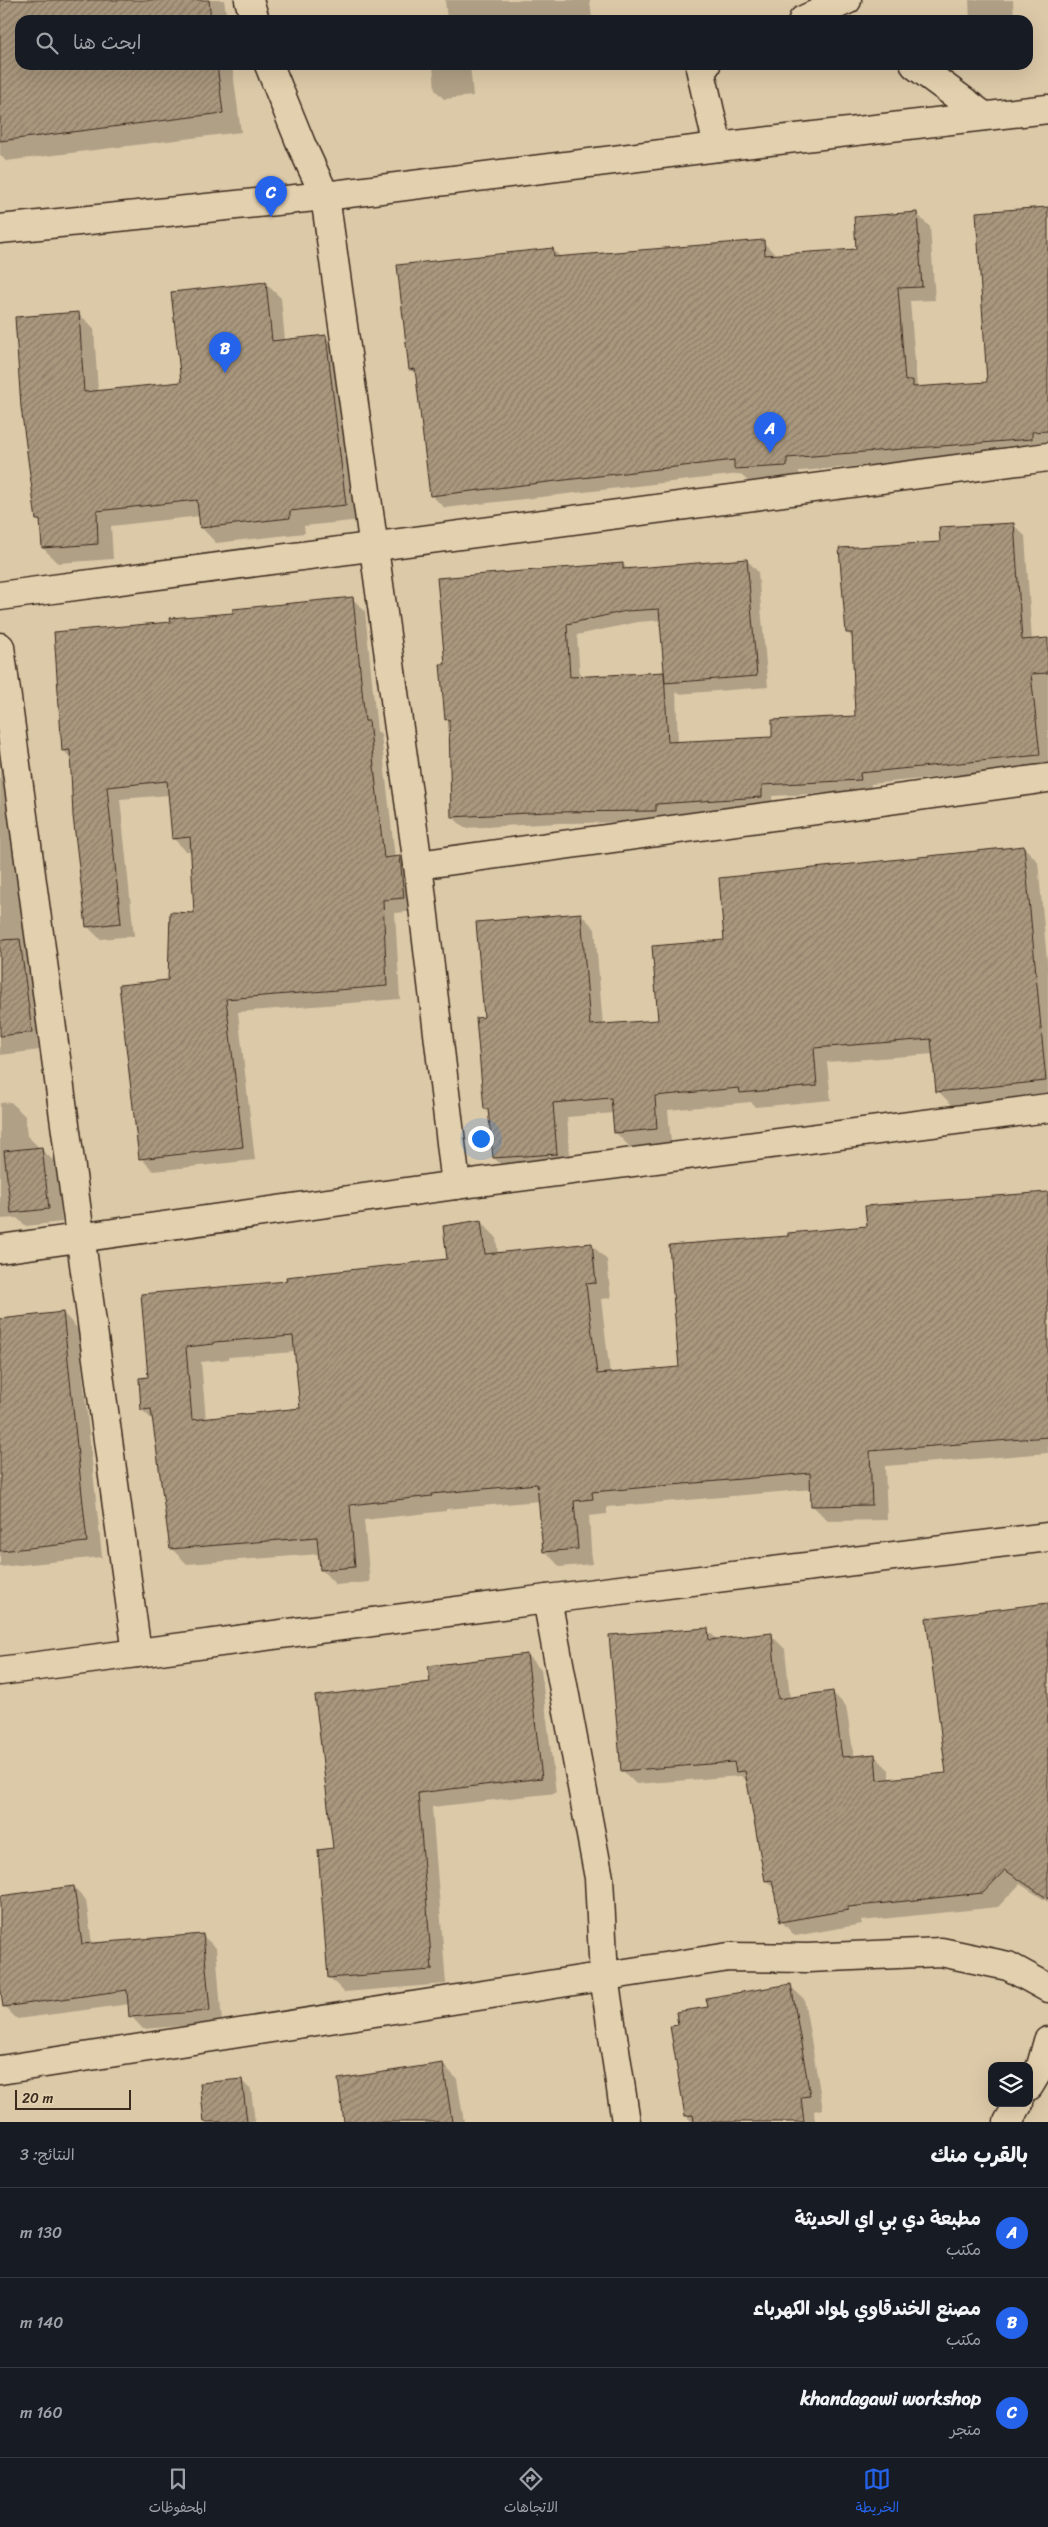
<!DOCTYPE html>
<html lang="ar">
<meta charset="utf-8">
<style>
body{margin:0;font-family:Sriracha,"Playpen Sans Arabic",sans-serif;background:#242831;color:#f1f3f6;direction:rtl}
.controls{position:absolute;right:15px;bottom:15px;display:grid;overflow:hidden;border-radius:10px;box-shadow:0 5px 20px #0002}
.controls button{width:45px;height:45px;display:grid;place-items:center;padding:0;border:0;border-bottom:1px solid #363941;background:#171b24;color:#f1f3f6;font:25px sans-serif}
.scale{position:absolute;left:15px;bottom:12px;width:116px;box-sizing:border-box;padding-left:5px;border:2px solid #3b2a1e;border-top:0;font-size:14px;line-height:18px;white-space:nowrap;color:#3b2a1e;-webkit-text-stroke:4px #e3d0ae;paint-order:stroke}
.you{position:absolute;left:480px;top:1138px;width:18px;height:18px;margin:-12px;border:4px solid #fff;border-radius:50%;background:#1a73e8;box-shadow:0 0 0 8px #1a73e833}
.badge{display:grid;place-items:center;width:32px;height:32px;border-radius:50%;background:#2563eb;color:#fff;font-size:16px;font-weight:700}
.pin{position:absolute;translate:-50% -41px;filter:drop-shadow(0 1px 2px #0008)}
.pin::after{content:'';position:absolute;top:26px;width:18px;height:15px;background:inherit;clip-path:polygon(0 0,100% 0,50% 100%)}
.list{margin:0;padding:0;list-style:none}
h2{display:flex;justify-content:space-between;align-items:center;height:65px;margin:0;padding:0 20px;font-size:21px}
h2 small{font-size:16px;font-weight:400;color:#9ea1a6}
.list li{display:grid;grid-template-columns:32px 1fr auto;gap:15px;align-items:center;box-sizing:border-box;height:90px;padding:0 20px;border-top:1px solid #363941}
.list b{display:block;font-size:19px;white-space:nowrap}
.list p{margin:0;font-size:16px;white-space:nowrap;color:#9ea1a6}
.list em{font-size:16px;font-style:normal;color:#9ea1a6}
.icon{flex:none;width:28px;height:28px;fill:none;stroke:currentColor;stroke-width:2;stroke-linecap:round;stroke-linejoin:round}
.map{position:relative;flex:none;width:1048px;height:2122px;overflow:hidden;direction:ltr}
.search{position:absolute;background:#171b24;box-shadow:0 5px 20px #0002;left:15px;right:15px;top:15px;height:55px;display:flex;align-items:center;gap:12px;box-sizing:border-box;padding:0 18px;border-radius:15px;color:#9ea1a6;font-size:19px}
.sheet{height:335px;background:#171b24}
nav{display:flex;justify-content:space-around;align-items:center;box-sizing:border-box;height:70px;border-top:1px solid #363941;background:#171b24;font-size:14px;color:#9ea1a6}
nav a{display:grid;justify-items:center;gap:2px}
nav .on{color:#2563eb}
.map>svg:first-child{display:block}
.shadow{fill:#0003;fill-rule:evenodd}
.building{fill:url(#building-hatch);stroke:#3b2a1e;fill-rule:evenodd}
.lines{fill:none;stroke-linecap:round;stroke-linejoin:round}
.minor-casing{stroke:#3b2a1e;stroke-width:31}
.minor{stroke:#e3d0ae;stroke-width:28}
</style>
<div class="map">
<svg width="1048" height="2122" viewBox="0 0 1048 2122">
<defs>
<pattern id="building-hatch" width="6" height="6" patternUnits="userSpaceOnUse" patternTransform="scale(1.25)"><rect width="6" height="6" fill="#aa987e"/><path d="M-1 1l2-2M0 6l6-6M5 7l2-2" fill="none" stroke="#8c7c67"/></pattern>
</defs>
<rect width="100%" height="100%" fill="#dcc9a8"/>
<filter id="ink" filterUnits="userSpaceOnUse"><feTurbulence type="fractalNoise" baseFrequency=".02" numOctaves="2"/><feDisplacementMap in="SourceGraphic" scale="10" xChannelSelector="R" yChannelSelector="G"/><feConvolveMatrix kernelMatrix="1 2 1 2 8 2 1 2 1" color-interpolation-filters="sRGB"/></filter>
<g filter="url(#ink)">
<!-- shadow -->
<g class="shadow">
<polygon points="0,0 224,0 227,20 20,20 20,65 232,65 241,132 6,161 0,155"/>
<polygon points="445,0 590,0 592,20 447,20"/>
<polygon points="969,0 1013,0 1014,20 970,20"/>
<polygon points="433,65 470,65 473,96 444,99 435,90"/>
<polygon points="1048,208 1048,445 1045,452 799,471 800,478 749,482 740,474 445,508 431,495 417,376 410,369 553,249 561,258 763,242 776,255 858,250 917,214 930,227 935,300 910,301 917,387 989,384"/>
<polygon points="265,283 281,298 285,341 326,337 341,352 361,520 304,526 305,533 216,543 201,527 200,516 111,526 113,559 58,563 43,548 41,523 37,519 79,314 94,329 98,392 182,383"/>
<path d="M1014 525 1025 536 1032 641 1048 640V766L871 784V791L772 796 773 808 667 815V822L560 823 464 828 453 817 450 723 446 719 447 665 623 564 628 570 747 560 758 572 768 687 678 694 676 691 678 743 774 738 857 718 853 639 847 632 942 543ZM662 620 666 676 664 673 580 678 577 635 638 622Z"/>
<polygon points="352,598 365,611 377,731 381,735 395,858 400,857 413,870 416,911 395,913 400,999 238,1012 255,1160 153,1171 141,1158 169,981 196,914 192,851 186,851 173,838 169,795 120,799 134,936 100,939 87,926 72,759 63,750 172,623"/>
<polygon points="0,719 19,893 29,903 48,1049 0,1055"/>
<polygon points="1024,847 1038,862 1048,971 1048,1096 952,1105 938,1091 934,1054 827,1062 831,1100 755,1107 751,1102 668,1110 671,1143 630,1147 616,1133 614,1113 567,1117 571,1168 509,1172 494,1158 490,1114 485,1109 486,1018 581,914 595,929 603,1026 659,1021 725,941"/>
<polygon points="11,1102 25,1116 27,1136 56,1163 62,1222 26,1226 17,1218 0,1219 0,1103"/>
<path d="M1048 1193V1453L885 1466 887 1520 828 1521 813 1506 812 1489 607 1507V1514L589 1516 592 1564 560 1567 545 1551 540 1501 446 1509V1511L364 1520 370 1582 336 1585 321 1569 319 1554 187 1564 172 1549 154 1421 142 1410 149 1379 142 1295 288 1282 449 1260 481 1222 496 1237 498 1254 591 1244 607 1260 611 1298 601 1299 610 1374 681 1368 789 1237 868 1227ZM295 1352 301 1409 206 1420 201 1362 229 1359 228 1357Z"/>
<polygon points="63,1313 78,1329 102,1557 0,1567 0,1320"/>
<polygon points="1048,1604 1048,1902 1020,1884 998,1907 861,1921 862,1924 795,1936 781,1921 775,1890 766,1880 749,1784 741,1776 636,1784 622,1770 707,1630 718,1640 771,1635 785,1649 790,1698 832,1692 846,1706 854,1757 874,1755 889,1770 889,1780 947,1774 927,1614 931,1619"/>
<polygon points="527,1655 541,1670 556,1793 432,1807 446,1984 344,1992 330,1978 320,1851 335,1849 432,1683"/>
<polygon points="74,1887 86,1900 92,1944 203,1936 216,1948 222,2023 143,2029 131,2016 130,2004 17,2019 4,2006 0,1976 0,1897"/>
<polygon points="790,1986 804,1999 823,2109 814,2111 815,2122 692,2122 686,2116 680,2026 709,2008"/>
<polygon points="443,2064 457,2079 464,2122 346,2122"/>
<polygon points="241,2080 251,2090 255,2122 205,2122"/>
</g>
<!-- building -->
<g class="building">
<polygon points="0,0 209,0 211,20 20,20 20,65 217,65 223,113 0,141"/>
<polygon points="1048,207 1048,431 1032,432 1032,439 787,458 787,466 734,469 734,460 430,496 415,369 409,370 397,265 553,248 554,257 764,240 765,255 856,249 854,217 917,212 922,287 898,288 905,381 913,380 913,387 987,382 976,212"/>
<polygon points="266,282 272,341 326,335 346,505 290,511 290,518 200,528 197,500 97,511 98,544 42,548 40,520 36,520 21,407 15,317 79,312 84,392 181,382 171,292"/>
<polygon points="1014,523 1022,640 1048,638 1048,673 1031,674 1040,755 860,773 861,780 762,785 762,797 656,804 656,811 548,812 451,817 449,719 445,720 440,664 445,664 437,578 623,563 623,569 747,559 757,676 665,683 659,609 626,611 567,624 570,677 664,672 668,742 772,737 772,720 855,716 852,633 846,633 839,548 940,542 939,527"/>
<polygon points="353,597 365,721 369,721 384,858 400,856 404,898 383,900 387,986 226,999 243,1147 139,1159 119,985 168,980 170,912 194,913 190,837 172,839 167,781 107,787 121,923 86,927 73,816 70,750 62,751 54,632 171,622 170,618 233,613 233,609"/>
<polygon points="1024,846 1046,1081 936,1092 931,1039 814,1048 817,1086 740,1093 739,1088 655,1096 657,1129 614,1133 611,1098 553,1103 557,1154 493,1158 488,1109 484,1109 476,1018 484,1017 476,922 581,913 590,1025 658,1020 652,946 724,940 719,878"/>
<polygon points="20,939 32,1032 0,1036 0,940"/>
<polygon points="42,1147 49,1209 11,1213 4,1151"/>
<path d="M1048 1192V1437L870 1451 872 1505 811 1506 810 1473 592 1492 593 1499 574 1501 578 1549 543 1552 537 1484 431 1494 432 1496 350 1505 355 1567 320 1570 317 1537 170 1549 151 1409 141 1410 139 1378 148 1377 141 1294 287 1281 286 1277 447 1259 443 1226 481 1220 485 1254 592 1243 596 1283 586 1284 597 1374 679 1367 669 1245 788 1236V1233L867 1226 865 1206ZM293 1336 300 1408 192 1420 186 1347 214 1344V1342Z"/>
<polygon points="63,1312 87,1542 0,1551 0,1319"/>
<polygon points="1048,1603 1048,1899 1005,1870 983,1893 848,1907 848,1910 780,1922 772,1880 765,1881 745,1771 736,1772 734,1762 621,1771 609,1635 708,1628 709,1640 772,1633 778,1699 833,1691 842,1757 875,1754 877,1780 946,1773 926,1618"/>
<polygon points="527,1654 542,1778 418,1793 432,1970 328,1978 318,1850 333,1848 315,1696 430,1682 428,1666"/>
<polygon points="74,1886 82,1944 203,1934 210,2011 129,2017 127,1990 3,2007 0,1984 0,1896"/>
<polygon points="791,1984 810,2096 801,2097 804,2122 694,2122 693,2115 685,2116 670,2026 678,2025 676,2012 708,2007 706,1998"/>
<polygon points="443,2063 452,2122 344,2122 338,2079"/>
<polygon points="242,2079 247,2122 204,2122 200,2083"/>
</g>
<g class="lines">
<defs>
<g id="minor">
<polyline points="249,0 255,20"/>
<polyline points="803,20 847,0"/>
<polyline points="269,65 301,144 325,196 418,865 456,1185"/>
<polyline points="706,65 700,68 718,147"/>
<polyline points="915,65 984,116"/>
<polyline points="0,229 325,196 718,147 1048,109"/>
<polyline points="0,596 1048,457"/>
<polyline points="0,647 137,1653"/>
<polyline points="418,865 1048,778"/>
<polyline points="0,1249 456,1185 1048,1108"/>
<polyline points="547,1599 599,1878 604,1977 626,2122"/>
<polyline points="0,1671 547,1599 1048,1537"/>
<polyline points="0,2070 729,1957 808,1958 941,1952 1008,1966 1048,1988"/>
<polyline points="1029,2086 1041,2066 1048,2041"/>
<polyline points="1008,2122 1019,2103"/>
</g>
</defs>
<!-- minor casing -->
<use href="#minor" class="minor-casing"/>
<!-- minor -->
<use href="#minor" class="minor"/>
</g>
</g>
</svg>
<div class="controls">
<button><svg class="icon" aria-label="layers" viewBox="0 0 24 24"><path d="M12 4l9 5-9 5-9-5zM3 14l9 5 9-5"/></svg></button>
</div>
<div class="scale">20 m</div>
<div class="you"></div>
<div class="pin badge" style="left:770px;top:453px">A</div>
<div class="pin badge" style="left:225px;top:373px">B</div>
<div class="pin badge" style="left:271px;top:217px">C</div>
<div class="search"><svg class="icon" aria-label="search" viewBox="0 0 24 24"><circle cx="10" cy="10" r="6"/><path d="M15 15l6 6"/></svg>ابحث هنا</div>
</div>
<section class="sheet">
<h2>بالقرب منك<small>النتائج: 3</small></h2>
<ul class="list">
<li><span class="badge">A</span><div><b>مطبعة دي بي اي الحديثة</b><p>مكتب</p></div><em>130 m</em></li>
<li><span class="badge">B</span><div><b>مصنع الخندقاوي لمواد الكهرباء</b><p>مكتب</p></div><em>140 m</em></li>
<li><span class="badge">C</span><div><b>khandagawi workshop</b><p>متجر</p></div><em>160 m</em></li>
</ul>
</section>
<nav>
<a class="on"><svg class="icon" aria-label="map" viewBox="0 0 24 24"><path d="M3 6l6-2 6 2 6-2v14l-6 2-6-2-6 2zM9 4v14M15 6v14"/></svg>الخريطة</a>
<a><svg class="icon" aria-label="directions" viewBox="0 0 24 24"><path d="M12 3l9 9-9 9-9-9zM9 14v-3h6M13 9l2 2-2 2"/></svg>الاتجاهات</a>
<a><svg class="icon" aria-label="saved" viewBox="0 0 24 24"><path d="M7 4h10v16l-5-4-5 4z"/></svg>المحفوظات</a>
</nav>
